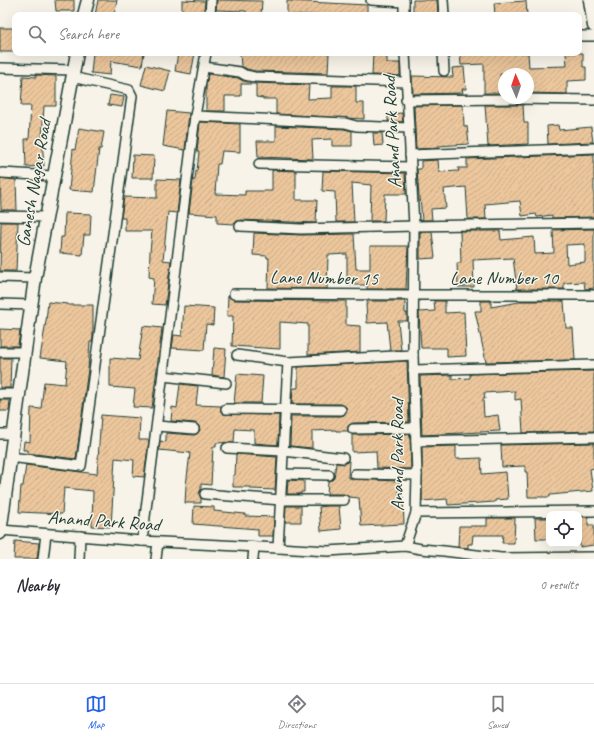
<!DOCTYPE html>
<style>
body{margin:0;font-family:Caveat,sans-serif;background:#f2f2f3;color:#2b2b33}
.controls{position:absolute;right:12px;bottom:12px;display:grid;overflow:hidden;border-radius:8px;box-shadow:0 4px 16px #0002}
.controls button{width:36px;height:36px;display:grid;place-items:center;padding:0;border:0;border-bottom:1px solid #e1e1e2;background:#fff;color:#2b2b33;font:20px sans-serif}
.compass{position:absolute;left:498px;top:68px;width:36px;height:36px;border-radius:50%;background:#fff;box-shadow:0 4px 16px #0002;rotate:358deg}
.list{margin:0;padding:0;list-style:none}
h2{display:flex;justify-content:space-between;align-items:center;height:52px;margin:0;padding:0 16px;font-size:17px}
h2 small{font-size:13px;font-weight:400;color:#7c7c81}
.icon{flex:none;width:22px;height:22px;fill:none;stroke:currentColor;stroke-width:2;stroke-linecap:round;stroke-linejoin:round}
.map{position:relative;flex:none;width:594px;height:559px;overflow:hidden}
.search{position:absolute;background:#fff;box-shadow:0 4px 16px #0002;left:12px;right:12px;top:12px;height:44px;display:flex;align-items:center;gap:10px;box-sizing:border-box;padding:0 14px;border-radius:8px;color:#7c7c81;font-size:15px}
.sheet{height:124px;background:#fff}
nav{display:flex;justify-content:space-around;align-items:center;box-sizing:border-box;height:56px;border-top:1px solid #e1e1e2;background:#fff;font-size:11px;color:#7c7c81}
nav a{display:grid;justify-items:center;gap:2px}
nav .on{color:#2563eb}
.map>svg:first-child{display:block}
.building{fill:url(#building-hatch);stroke:#1f3d34;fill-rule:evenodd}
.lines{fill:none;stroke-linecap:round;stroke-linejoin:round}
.minor-casing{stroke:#1f3d34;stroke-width:12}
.tertiary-casing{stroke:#1f3d34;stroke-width:15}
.minor{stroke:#f7f3e8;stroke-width:9}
.tertiary{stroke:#f7f3e8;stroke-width:12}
.labels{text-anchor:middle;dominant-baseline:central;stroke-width:3;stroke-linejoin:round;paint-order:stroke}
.street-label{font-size:19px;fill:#1f3d34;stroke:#f7f3e8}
</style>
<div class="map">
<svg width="594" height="559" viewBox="0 0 594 559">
<defs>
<pattern id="building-hatch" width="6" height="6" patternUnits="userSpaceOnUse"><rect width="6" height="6" fill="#ecc69c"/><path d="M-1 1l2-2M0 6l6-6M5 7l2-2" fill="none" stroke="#caab87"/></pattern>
</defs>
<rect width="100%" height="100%" fill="#f7f3e8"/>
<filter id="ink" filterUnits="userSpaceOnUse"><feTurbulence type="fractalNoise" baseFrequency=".025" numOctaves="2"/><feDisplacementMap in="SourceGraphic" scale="8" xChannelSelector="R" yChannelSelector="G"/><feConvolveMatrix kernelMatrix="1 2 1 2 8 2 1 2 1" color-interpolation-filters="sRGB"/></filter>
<g filter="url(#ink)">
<!-- building -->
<g class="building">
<polygon points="55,0 74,0 74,11 56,11"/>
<polygon points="98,0 117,0 114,15 95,15"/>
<polygon points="182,0 205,1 204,15 182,15"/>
<polygon points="217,0 262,1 261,15 246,15 246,11 216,10"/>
<polygon points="413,0 437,0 438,15 413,15"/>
<polygon points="287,1 367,5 367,15 287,15"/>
<polygon points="526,1 527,15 495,15 494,3"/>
<rect x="0" y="28" width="15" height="24"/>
<polygon points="93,53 144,53 142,66 111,61 110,75 91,73"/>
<polygon points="178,53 195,53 191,74 175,71"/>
<polygon points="240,53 329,53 328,73 255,71 247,69 241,66"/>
<polygon points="373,53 387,53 387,63 400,63 400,76 372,75"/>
<polygon points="460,53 528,53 529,67 567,66 566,53 583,53 583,67 586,67 586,80 567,81 567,94 528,93 528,74 500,74 500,93 484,93 484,64 461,65"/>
<polygon points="146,65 170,71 165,91 141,85"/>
<polygon points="464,67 466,89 462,89 463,93 413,94 412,76 453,77 452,68"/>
<polygon points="208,74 238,78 243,81 254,83 309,85 308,99 332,98 332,86 356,86 356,103 364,103 364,119 276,114 276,99 263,99 263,98 256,97 256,84 241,84 241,96 225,96 225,111 206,111 206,85"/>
<polygon points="36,75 56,76 56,106 44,106 42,139 44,166 26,167 25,139 29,139 31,106 21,106 23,76 36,77"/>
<polygon points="110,95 124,97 122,107 108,105"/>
<polygon points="463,105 464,126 467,126 469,144 438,146 438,148 416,149 414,106"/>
<polygon points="485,105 523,105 524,123 528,123 528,144 488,146"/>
<polygon points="167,111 189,113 185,150 163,146"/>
<polygon points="402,113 403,122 388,121 388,114"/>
<polygon points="200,122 240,124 240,152 222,151 220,164 217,164 215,194 245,195 245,191 272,191 272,170 296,171 296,200 317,200 316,223 240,220 237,221 234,224 217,223 217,215 189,213 193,180 195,180 196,171 197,171 199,152 197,152"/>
<polygon points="558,125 559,130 591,127 593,142 548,144 547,126"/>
<polygon points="276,126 344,129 352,131 352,146 332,146 332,139 312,140 313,159 258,157 257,141 276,141"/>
<polygon points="79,128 104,132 101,149 99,149 94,192 69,190 73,149 75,150"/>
<polygon points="373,133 382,133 383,145 374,146"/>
<polygon points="594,154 594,217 552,218 552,215 537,217 536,214 522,216 520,201 485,204 486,219 468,219 466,187 444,189 446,208 431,209 432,220 422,220 420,197 419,197 417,169 421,169 421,161 438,160 439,172 459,171 458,168 467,168 467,159"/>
<polygon points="133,155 154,156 153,178 132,178"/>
<polygon points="323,171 405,173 406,194 385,194 384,221 370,221 371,185 352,183 354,222 336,222 335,192 322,191"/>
<polygon points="0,178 16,180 17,210 1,210"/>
<polygon points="157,179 181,180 177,213 168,212 163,260 171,261 165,305 152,304 154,278 149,277 150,252 152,231 125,231 125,218 121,218 124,197 157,198"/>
<polygon points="65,213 91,214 90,235 84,235 82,255 60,253 61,237 64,237"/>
<polygon points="1,222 18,222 16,271 0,271"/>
<path d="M594 229V288L585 289 584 282 564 283V289H517L513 258 473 260 474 287H458L457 263H461L460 231H500L501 240 534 237 535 254 554 253 553 230ZM585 244V262L567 264 566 245Z"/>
<polygon points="420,232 432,232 435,258 420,259"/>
<polygon points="254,233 301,235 354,234 356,269 370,269 370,246 408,246 406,289 367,289 367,285 347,285 347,254 328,255 327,289 268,288 269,258 267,258 267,256 253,255"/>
<polygon points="228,296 234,300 346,301 346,325 360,326 360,352 308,355 308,324 280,322 280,349 232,346 233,316 227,316"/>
<polygon points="367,301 405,301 405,313 407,313 407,321 398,321 401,350 390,350 387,322 367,323 366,304 367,304"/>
<polygon points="434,301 445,301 445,313 464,312 466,356 447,357 447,348 421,348 419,312 435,311"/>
<polygon points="481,301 491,301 491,307 519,302 519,301 564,301 566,328 573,328 575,360 486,362 475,311 481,311"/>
<polygon points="48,302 68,304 68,305 93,305 93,338 92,342 90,342 88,369 76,459 27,453 27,450 23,450 24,441 30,442 31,408 41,409 44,382 65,384 67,361 40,358 46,321"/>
<polygon points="184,306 214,308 213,325 206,324 204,350 172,348 174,335 182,336"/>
<polygon points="143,326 162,328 152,408 133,407 135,389 110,387 110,358 138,360"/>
<polygon points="0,329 20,330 18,346 0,346"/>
<polygon points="214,348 226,349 224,377 212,375"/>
<polygon points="0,358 11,358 10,388 0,388"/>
<polygon points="407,361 409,422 353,423 348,426 348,431 336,431 336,430 312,431 312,448 290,446 291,416 341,416 344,415 347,410 346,407 341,404 292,404 293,388 298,388 298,367"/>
<polygon points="594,371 594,431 523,433 521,399 515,400 515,391 484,393 485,399 483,399 484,417 498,415 500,431 422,435 420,376 452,375 452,379 470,378 470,374"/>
<polygon points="237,374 263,376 261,403 234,403"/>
<polygon points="180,384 198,386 196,405 221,406 221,412 223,414 279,415 278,445 254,443 254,430 235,429 234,442 216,443 216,447 213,447 211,485 201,484 201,490 199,494 201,498 201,503 185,503 186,486 190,453 159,450 160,441 166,442 166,433 194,435 197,434 200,430 199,426 195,423 171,421 172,407 177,408"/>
<polygon points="0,400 10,400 9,411 0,411"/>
<polygon points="101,415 140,418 139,440 149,440 144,477 133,476 134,460 115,458 111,527 92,526 93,491 64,488 62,514 19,512 21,486 23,486 26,465 97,474"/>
<polygon points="410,434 411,469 377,468 376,451 352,452 352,435"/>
<polygon points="594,443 594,468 590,469 593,491 550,495 550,497 528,497 527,472 525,472 525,466 502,467 501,445"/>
<polygon points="456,446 456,459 481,458 482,474 506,472 508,499 495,500 495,502 448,505 447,499 422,501 422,447"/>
<polygon points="236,454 277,457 275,490 251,489 251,487 233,487 233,475 235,475"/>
<polygon points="348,461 349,461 348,477 352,479 399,481 399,497 403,497 404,524 361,526 359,498 349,497 344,494 327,494 328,481 332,480 334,478 336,463 345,464"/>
<polygon points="288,480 304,481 304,492 301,492 301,494 287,494"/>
<polygon points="194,506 214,507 214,511 245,514 245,516 274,517 273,536 258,536 258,529 193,524"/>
<polygon points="286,506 301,506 301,522 285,522"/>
<polygon points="327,506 339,506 341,529 321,531 319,507"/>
<polygon points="579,517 588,517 588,525 594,525 594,545 580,547"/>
<polygon points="487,518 515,518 514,543 502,543 503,535 473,535 472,544 468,544 468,548 458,547 459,526 487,526"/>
<polygon points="535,518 549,518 549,539 536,539"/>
<polygon points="15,541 39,543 37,559 14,559"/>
</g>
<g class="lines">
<defs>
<g id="minor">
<polyline points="371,0 404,2"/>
<polyline points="404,0 404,15"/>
<polyline points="443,0 444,15"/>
<polyline points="210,15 211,0"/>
<polyline points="579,36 594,36"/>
<polyline points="443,53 444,71"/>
<polyline points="204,67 240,72 245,75 254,77 406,82"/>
<polyline points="0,68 73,70"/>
<polyline points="406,100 516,99 594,100"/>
<polyline points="195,116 345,123 356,126 409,128"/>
<polyline points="410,155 594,148"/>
<polyline points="259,164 411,167"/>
<polyline points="2,173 53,176"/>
<polyline points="0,216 46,217"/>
<polyline points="240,226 301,229 414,226 594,223"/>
<polyline points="0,277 35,278"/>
<polyline points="234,294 414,295 594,295"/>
<polyline points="0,304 31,305"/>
<polyline points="0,352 24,352"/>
<polyline points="237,355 288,362 413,355"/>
<polyline points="413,370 594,365"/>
<polyline points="163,376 226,383"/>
<polyline points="0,394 18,394"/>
<polyline points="226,409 341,410"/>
<polyline points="157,426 194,429"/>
<polyline points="353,429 415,428"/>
<polyline points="0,434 13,434"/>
<polyline points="416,441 594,437"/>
<polyline points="227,448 284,451 343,458"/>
<polyline points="10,457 81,466 132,96 129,90 72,77"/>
<polyline points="283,474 329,475"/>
<polyline points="355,474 417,475"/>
<polyline points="205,494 281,500 344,500"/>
<polyline points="416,513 594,511"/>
<polyline points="0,530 142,541 278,548 328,551 405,546 421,549 444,551 501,558 594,557"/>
<polyline points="142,541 195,116 206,53"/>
<polyline points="405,546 416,513 417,475 413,355 414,226 405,53"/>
<polyline points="278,548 288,362"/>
<polyline points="43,559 46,534"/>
<polyline points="79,559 80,536"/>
<polyline points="156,559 158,542"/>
<polyline points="253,559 254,547"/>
</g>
<g id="tertiary">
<polyline points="590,0 594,26"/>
<polyline points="84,15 88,0"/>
<polyline points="0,533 35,278 77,53"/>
</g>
</defs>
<!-- minor casing -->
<use href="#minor" class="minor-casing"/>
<!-- tertiary casing -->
<use href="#tertiary" class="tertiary-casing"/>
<!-- minor -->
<use href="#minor" class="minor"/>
<!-- tertiary -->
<use href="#tertiary" class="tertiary"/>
</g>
</g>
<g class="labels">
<!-- street labels -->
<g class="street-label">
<text transform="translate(392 132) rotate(-93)">Anand Park Road</text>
<text transform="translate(34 183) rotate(-80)">Ganesh Nagar Road</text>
<text transform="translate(324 278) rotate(1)">Lane Number 15</text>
<text x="504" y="278">Lane Number 10</text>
<text transform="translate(397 455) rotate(-90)">Anand Park Road</text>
<text transform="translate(104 521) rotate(4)">Anand Park Road</text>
</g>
</g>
</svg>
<div class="controls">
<button><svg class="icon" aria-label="locate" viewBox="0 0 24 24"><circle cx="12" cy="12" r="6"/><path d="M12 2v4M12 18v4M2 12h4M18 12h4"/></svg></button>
</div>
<svg class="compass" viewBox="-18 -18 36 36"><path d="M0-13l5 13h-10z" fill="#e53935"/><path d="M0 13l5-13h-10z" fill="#7c7c81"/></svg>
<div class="search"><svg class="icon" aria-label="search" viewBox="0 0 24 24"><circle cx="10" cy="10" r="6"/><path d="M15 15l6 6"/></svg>Search here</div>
</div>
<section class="sheet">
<h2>Nearby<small>0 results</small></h2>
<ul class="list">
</ul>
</section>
<nav>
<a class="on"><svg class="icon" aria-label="map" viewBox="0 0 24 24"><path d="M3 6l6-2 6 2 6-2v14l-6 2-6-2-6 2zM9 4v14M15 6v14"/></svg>Map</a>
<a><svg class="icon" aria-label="directions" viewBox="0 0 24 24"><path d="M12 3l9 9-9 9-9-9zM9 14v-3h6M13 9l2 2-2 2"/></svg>Directions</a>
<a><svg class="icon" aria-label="saved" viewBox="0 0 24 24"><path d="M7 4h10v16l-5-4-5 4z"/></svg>Saved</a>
</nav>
